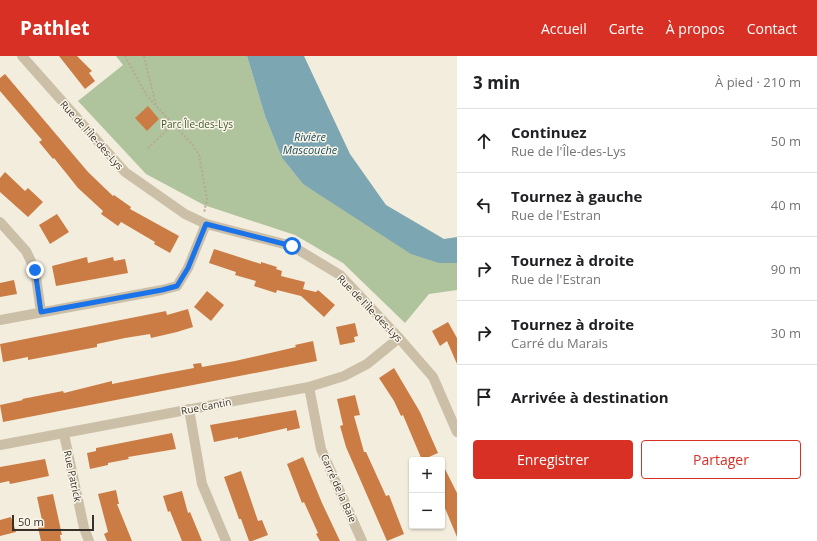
<!DOCTYPE html>
<html lang="fr">
<meta charset="utf-8">
<style>
body{margin:0;font-family:"Open Sans",sans-serif;background:#f2f2f2;color:#202124}
.controls{position:absolute;right:12px;bottom:12px;display:grid;overflow:hidden;border-radius:4px;box-shadow:0 1px 3px #0004}
.controls button{width:36px;height:36px;display:grid;place-items:center;padding:0;border:0;border-bottom:1px solid #e0e0e0;background:#fff;color:#202124;font:20px sans-serif}
.scale{position:absolute;left:12px;bottom:10px;width:82px;box-sizing:border-box;padding-left:4px;border:2px solid #393129;border-top:0;font-size:11px;line-height:14px;white-space:nowrap;color:#393129;-webkit-text-stroke:3px #fbf6ea;paint-order:stroke}
.stop{position:absolute;width:12px;height:12px;margin:-9px;border:3px solid #1a73e8;border-radius:50%;background:#fff}
.stop.end{background:#1a73e8;border-color:#fff;box-shadow:0 1px 4px #0008}
.list{margin:0;padding:0;list-style:none}
h2{display:flex;justify-content:space-between;align-items:center;height:52px;margin:0;padding:0 16px;font-size:17px}
h2 small{font-size:13px;font-weight:400;color:#757577}
.list li{display:grid;grid-template-columns:26px 1fr auto;gap:12px;align-items:center;box-sizing:border-box;height:64px;padding:0 16px;border-top:1px solid #e0e0e0}
.list b{display:block;font-size:15px;white-space:nowrap}
.list p{margin:0;font-size:13px;white-space:nowrap;color:#757577}
.list em{font-size:13px;font-style:normal;color:#757577}
.actions{display:flex;gap:8px;padding:12px 16px}
.actions a{flex:1;padding:9px 0;border:1px solid #d93025;border-radius:4px;text-align:center;font-size:14px;color:#d93025}
.actions .main{background:#d93025;color:#fff}
.icon{flex:none;width:22px;height:22px;fill:none;stroke:currentColor;stroke-width:2;stroke-linecap:round;stroke-linejoin:round}
.map{position:relative;flex:none;width:457px;height:485px;overflow:hidden}
header{display:flex;align-items:center;gap:24px;box-sizing:border-box;height:56px;padding:0 20px;background:#d93025;color:#fff}
header strong{font-size:19px}
nav{display:flex;gap:22px;margin-inline-start:auto;font-size:14px}
main{display:flex}
aside{flex:1;background:#fff}
.map>svg:first-child{display:block}
.green{fill:#afc39c}
.water{fill:#7ba6b2}
.building{fill:#cb7c44}
.lines{fill:none;stroke-linecap:round;stroke-linejoin:round}
.path{stroke:#b8a992;stroke-width:2;stroke-dasharray:2 2;stroke-linecap:butt}
.minor{stroke:#ccbfa8;stroke-width:10}
.route{stroke:#1a73e8;stroke-width:5}
.labels{text-anchor:middle;dominant-baseline:central;stroke-width:3;stroke-linejoin:round;paint-order:stroke}
.park-label{font-size:10px;fill:#40582b;stroke:#fbf6ea}
.street-label{font-size:10px;fill:#393129;stroke:#fbf6ea}
.water-label{font-size:11px;font-style:italic;fill:#1c4d5d;stroke:#fbf6ea}
</style>
<header>
<strong>Pathlet</strong>
<nav><a>Accueil</a><a>Carte</a><a>À propos</a><a>Contact</a></nav>
</header>
<main>
<div class="map">
<svg width="457" height="485" viewBox="0 0 457 485">
<rect width="100%" height="100%" fill="#f3eddd"/>
<!-- green -->
<polygon class="green" points="116,0 247,0 265,60 282,102 303,128 439,207 457,207 457,234 429,238 405,267 343,207 295,179 204,149 146,118 78,45 123,9"/>
<!-- water -->
<polygon class="water" points="247,0 304,0 350,98 386,149 444,183 457,181 457,207 439,207 411,198 303,128 282,102 265,60"/>
<!-- building -->
<g class="building">
<polygon points="59,0 77,0 92,15 89,17 95,25 85,33"/>
<polygon points="5,18 88,116 113,140 114,139 131,151 130,153 179,180 170,197 154,188 155,186 121,166 118,170 101,158 103,155 78,132 54,102 53,103 39,86 42,84 0,35 0,22"/>
<polygon points="148,50 159,63 147,75 135,62"/>
<polygon points="5,116 25,135 28,132 43,146 28,161 0,136 0,122"/>
<polygon points="57,158 69,176 50,188 39,169"/>
<polygon points="214,193 261,208 261,206 277,211 276,213 282,215 281,220 305,226 303,233 316,236 318,234 335,249 324,261 301,240 277,234 276,237 254,230 256,225 235,219 236,216 209,207"/>
<polygon points="87,201 88,207 113,201 114,205 125,203 128,217 56,230 52,210"/>
<polygon points="14,224 17,238 0,241 0,227"/>
<polygon points="207,235 224,249 211,265 194,251"/>
<polygon points="188,253 193,271 177,276 151,282 150,278 125,282 97,288 97,291 28,304 28,301 3,306 0,288 166,255 167,259"/>
<polygon points="448,266 457,282 457,308 447,285 440,290 432,275"/>
<polygon points="355,267 358,280 354,281 355,286 340,289 336,271"/>
<polygon points="313,285 317,305 3,366 0,349 23,344 22,343 63,335 64,337 112,325 112,328 162,318 194,312 193,308 201,307 202,311 235,305 296,291 295,289"/>
<polygon points="394,312 420,356 438,397 422,404 403,359 401,360 394,345 379,322"/>
<polygon points="355,339 360,359 354,360 364,396 366,396 386,440 389,439 404,478 387,485 346,391 340,370 343,369 337,343"/>
<polygon points="296,354 300,372 287,375 287,372 238,383 238,381 214,386 210,369"/>
<polygon points="172,377 176,393 128,401 129,403 108,407 108,409 90,413 87,397 96,395 96,392"/>
<polygon points="303,401 322,447 340,485 320,485 316,478 318,477 304,446 302,447 287,408"/>
<polygon points="45,403 49,420 10,428 9,425 0,427 0,411"/>
<polygon points="442,407 457,437 457,481 442,445"/>
<polygon points="241,415 258,465 262,464 268,479 252,485 249,485 241,463 239,463 224,421"/>
<polygon points="116,434 119,448 117,448 132,485 107,485 104,478 108,476 98,438"/>
<polygon points="182,435 188,457 190,456 202,485 182,485 170,455 168,456 163,440"/>
<polygon points="53,438 62,479 60,479 61,485 41,485 38,471 43,469 37,441"/>
<polygon points="11,461 16,476 0,480 0,464"/>
</g>
<g class="lines">
<!-- path -->
<g class="path">
<polyline points="125,0 147,40 191,87 199,99 207,143 204,157"/>
<polyline points="144,0 156,49"/>
<polyline points="148,92 172,69"/>
</g>
<!-- minor -->
<g class="minor">
<polyline points="22,0 125,116 185,158 206,168 292,190 340,219 399,282 433,321 457,376"/>
<polyline points="0,166 26,195 35,214 41,256"/>
<polyline points="0,264 162,234 177,230 188,212 206,168"/>
<polyline points="309,331 321,393 362,485"/>
<polyline points="189,353 202,428 226,485"/>
<polyline points="64,378 84,472 89,485"/>
<polyline points="0,389 309,331 344,320 367,308 399,282"/>
</g>
</g>
<g class="lines">
<!-- route -->
<polyline class="route" points="35,214 41,256 162,234 177,230 188,212 206,168 292,190"/>
</g>
<g class="labels">
<!-- park labels -->
<g class="park-label">
<text x="197" y="68">Parc Île-des-Lys</text>
</g>
<!-- street labels -->
<g class="street-label">
<text transform="translate(92 79) rotate(48)">Rue de l'Île-des-Lys</text>
<text transform="translate(370 252) rotate(46)">Rue de l'Île-des-Lys</text>
<text transform="translate(206 350) rotate(-11)">Rue Cantin</text>
<text transform="translate(73 420) rotate(78)">Rue Patrick</text>
<text transform="translate(339 432) rotate(66)">Carré de la Baie</text>
</g>
<!-- water labels -->
<g class="water-label">
<text x="310" y="80">Rivière<tspan x="310" dy="13">Mascouche</tspan></text>
</g>
</g>
</svg>
<div class="controls">
<button>+</button>
<button>−</button>
</div>
<div class="scale">50 m</div>
<div class="stop" style="left:292px;top:190px"></div>
<div class="stop end" style="left:35px;top:214px"></div>
</div>
<aside>
<h2>3 min<small>À pied · 210 m</small></h2>
<ul class="list">
<li><svg class="icon" aria-label="ahead" viewBox="0 0 24 24"><path d="M12 20V5M6 11l6-6 6 6"/></svg><div><b>Continuez</b><p>Rue de l'Île-des-Lys</p></div><em>50 m</em></li>
<li><svg class="icon" aria-label="left" viewBox="0 0 24 24"><path d="M17 20v-9H6M10 6l-5 5 5 5"/></svg><div><b>Tournez à gauche</b><p>Rue de l'Estran</p></div><em>40 m</em></li>
<li><svg class="icon" aria-label="right" viewBox="0 0 24 24"><path d="M7 20v-9h11M14 6l5 5-5 5"/></svg><div><b>Tournez à droite</b><p>Rue de l'Estran</p></div><em>90 m</em></li>
<li><svg class="icon" aria-label="right" viewBox="0 0 24 24"><path d="M7 20v-9h11M14 6l5 5-5 5"/></svg><div><b>Tournez à droite</b><p>Carré du Marais</p></div><em>30 m</em></li>
<li><svg class="icon" aria-label="arrive" viewBox="0 0 24 24"><path d="M6 21V4h12l-3 4 3 4H6"/></svg><div><b>Arrivée à destination</b></div></li>
</ul>
<div class="actions"><a class="main">Enregistrer</a><a>Partager</a></div>
</aside>
</main>
